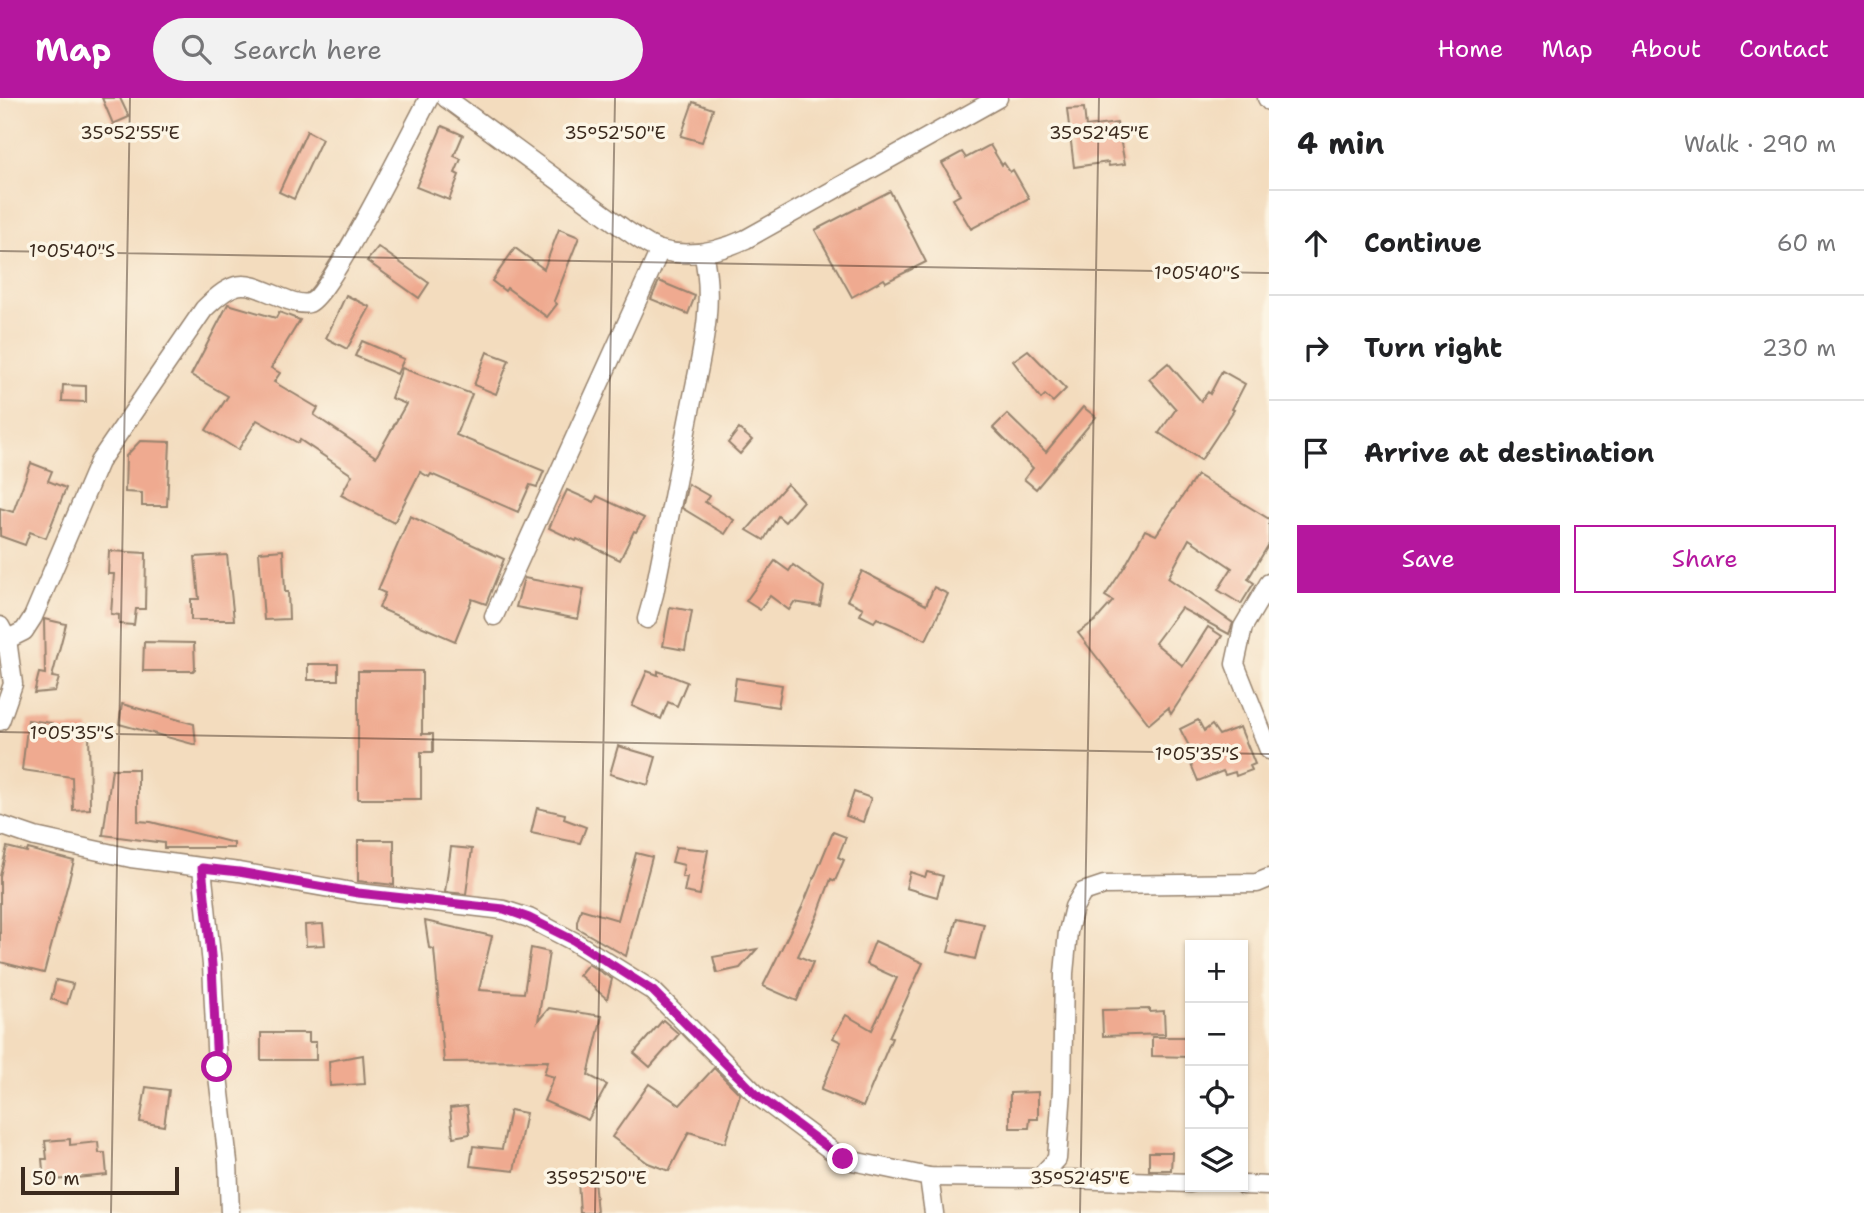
<!DOCTYPE html>
<meta charset="utf-8">
<style>
body{margin:0;font-family:"Shantell Sans",sans-serif;background:#f2f2f2;color:#202124}
.controls{position:absolute;right:21px;bottom:21px;display:grid;overflow:hidden;border-radius:0px;box-shadow:0 2px 5px #0004}
.controls button{width:63px;height:63px;display:grid;place-items:center;padding:0;border:0;border-bottom:2px solid #e0e0e0;background:#fff;color:#202124;font:35px sans-serif}
.scale{position:absolute;left:21px;bottom:18px;width:158px;box-sizing:border-box;padding-left:7px;border:4px solid #3b2a1e;border-top:0;font-size:19px;line-height:24px;white-space:nowrap;color:#3b2a1e;-webkit-text-stroke:5px #fcf5e5;paint-order:stroke}
.stop{position:absolute;width:21px;height:21px;margin:-16px;border:5px solid #b5179e;border-radius:50%;background:#fff}
.stop.end{background:#b5179e;border-color:#fff;box-shadow:0 2px 7px #0008}
.list{margin:0;padding:0;list-style:none}
h2{display:flex;justify-content:space-between;align-items:center;height:91px;margin:0;padding:0 28px;font-size:30px}
h2 small{font-size:23px;font-weight:400;color:#757577}
.list li{display:grid;grid-template-columns:46px 1fr auto;gap:21px;align-items:center;box-sizing:border-box;height:105px;padding:0 28px;border-top:2px solid #e0e0e0}
.list b{display:block;font-size:26px;white-space:nowrap}
.list em{font-size:23px;font-style:normal;color:#757577}
.actions{display:flex;gap:14px;padding:21px 28px}
.actions a{flex:1;padding:16px 0;border:2px solid #b5179e;border-radius:0px;text-align:center;font-size:24px;color:#b5179e}
.actions .main{background:#b5179e;color:#fff}
.icon{flex:none;width:38px;height:38px;fill:none;stroke:currentColor;stroke-width:2;stroke-linecap:round;stroke-linejoin:round}
.map{position:relative;flex:none;width:1269px;height:1115px;overflow:hidden}
header{display:flex;align-items:center;gap:42px;box-sizing:border-box;height:98px;padding:0 35px;background:#b5179e;color:#fff}
header strong{font-size:33px}
nav{display:flex;gap:38px;margin-inline-start:auto;font-size:24px}
.search{width:490px;height:63px;background:#f2f2f2;display:flex;align-items:center;gap:18px;box-sizing:border-box;padding:0 24px;border-radius:38px;color:#757577;font-size:26px}
main{display:flex}
aside{flex:1;background:#fff}
.map>svg:first-child{display:block}
.building{fill:#efaa90}
.lines{fill:none;stroke-linecap:round;stroke-linejoin:round}
.street-casing{stroke:#97836e;stroke-width:21}
.street{stroke:#fff;stroke-width:18}
.route{stroke:#b5179e;stroke-width:9}
.ticks{fill:none;stroke:#3b2a1e;stroke-width:2;stroke-opacity:0.45}
.ticks-label{font-size:18px;text-anchor:middle;fill:#3b2a1e;stroke:#fcf5e5;stroke-width:7;stroke-linejoin:round;paint-order:stroke}
</style>
<header>
<strong>Map</strong>
<div class="search"><svg class="icon" aria-label="search" viewBox="0 0 24 24"><circle cx="10" cy="10" r="6"/><path d="M15 15l6 6"/></svg>Search here</div>
<nav><a>Home</a><a>Map</a><a>About</a><a>Contact</a></nav>
</header>
<main>
<div class="map">
<svg width="1269" height="1115" viewBox="0 0 1269 1115">
<rect width="100%" height="100%" fill="#fcf5e5"/>
<filter id="ink" filterUnits="userSpaceOnUse"><feTurbulence type="fractalNoise" baseFrequency=".0143" numOctaves="2"/><feDisplacementMap in="SourceGraphic" scale="14" xChannelSelector="R" yChannelSelector="G"/><feConvolveMatrix kernelMatrix="1 2 1 2 8 2 1 2 1" color-interpolation-filters="sRGB"/></filter>
<filter id="wash" filterUnits="userSpaceOnUse"><feTurbulence type="fractalNoise" baseFrequency=".00686" numOctaves="4" result="noise"/><feDisplacementMap in="SourceGraphic" scale="28" xChannelSelector="R" yChannelSelector="G"/><feGaussianBlur stdDeviation="1.57" result="paint"/><feColorMatrix in="noise" values="0 0 0 0 0 0 0 0 0 0 0 0 0 0 0 0 0 1.4 0 .05"/><feComposite in="paint" operator="in"/></filter>
<g filter="url(#wash)">
<rect width="100%" height="100%" fill="#f3dcbe"/>
<g id="blocks">
<!-- building -->
<g class="building">
<polygon points="102,0 120,0 129,19 113,26"/>
<polygon points="693,4 713,11 702,44 681,38"/>
<polygon points="1084,10 1086,29 1117,25 1125,66 1109,68 1108,64 1074,69 1067,11"/>
<polygon points="442,28 463,37 454,58 461,61 455,75 459,77 449,102 416,89"/>
<polygon points="307,33 322,41 294,101 279,94"/>
<polygon points="990,47 1002,67 1004,65 1010,74 1013,72 1029,100 971,131 953,101 960,97 942,65 962,54 966,60"/>
<polygon points="890,93 926,164 886,184 884,181 852,199 815,132"/>
<polygon points="559,131 579,139 554,203 557,206 547,219 507,190 505,193 492,183 515,150 544,171"/>
<polygon points="378,149 429,185 419,200 367,163"/>
<polygon points="659,183 695,198 688,216 651,201"/>
<polygon points="346,197 370,209 347,251 326,240"/>
<polygon points="228,206 276,220 279,214 300,222 271,270 280,275 274,284 318,310 314,317 376,359 406,306 391,300 402,270 472,296 456,337 544,373 537,389 530,387 518,414 431,376 429,379 420,374 394,425 341,397 352,377 300,342 298,345 257,322 238,352 206,332 228,298 191,277"/>
<polygon points="362,243 404,261 397,276 355,258"/>
<polygon points="1028,252 1066,291 1053,304 1045,297 1041,301 1013,263"/>
<polygon points="487,254 509,262 496,296 474,287"/>
<polygon points="1168,265 1201,303 1208,294 1210,296 1222,273 1245,286 1232,311 1234,312 1201,362 1159,335 1176,311 1149,281"/>
<polygon points="63,287 86,288 86,304 62,303"/>
<polygon points="1083,309 1096,319 1036,391 1024,381 1033,370 993,330 1007,316 1046,354"/>
<polygon points="739,331 752,342 740,356 728,345"/>
<polygon points="140,343 170,344 167,408 142,408 142,395 125,394 126,358"/>
<polygon points="31,365 52,373 48,383 66,390 46,440 30,434 25,447 0,438 0,410 13,414"/>
<polygon points="1197,377 1269,421 1269,446 1248,481 1254,485 1241,506 1218,492 1232,470 1189,441 1168,480 1233,525 1229,536 1181,510 1155,545 1183,568 1208,529 1222,538 1171,616 1168,610 1149,626 1078,535 1096,522 1113,503 1105,498 1125,468 1145,432 1156,437"/>
<polygon points="688,386 709,398 705,404 734,422 725,436 682,410"/>
<polygon points="787,386 803,403 785,424 778,418 764,442 747,432"/>
<polygon points="567,392 594,404 597,398 644,420 636,434 634,433 620,462 577,441 576,443 549,430"/>
<polygon points="410,418 504,461 486,506 472,501 455,543 379,510 385,495 378,492"/>
<polygon points="283,452 285,494 288,494 289,521 264,522 259,454"/>
<polygon points="109,453 146,455 145,511 136,511 134,527 119,526 119,517 111,516 114,476 108,476"/>
<polygon points="227,457 234,522 191,522 191,501 199,501 195,459"/>
<polygon points="775,463 789,473 793,467 824,489 820,508 794,504 789,512 770,498 760,512 746,503"/>
<polygon points="862,473 926,507 934,489 948,496 926,542 877,520 874,524 860,517 863,510 847,502"/>
<polygon points="524,480 584,491 578,521 516,509"/>
<polygon points="670,509 692,513 685,552 663,548"/>
<polygon points="44,521 66,526 52,579 59,580 55,593 34,595 39,575 45,576"/>
<polygon points="144,544 194,545 195,571 193,573 143,573"/>
<rect x="308" y="566" width="30" height="16"/>
<polygon points="358,573 422,573 422,636 433,636 433,654 421,654 421,701 358,701"/>
<polygon points="647,573 658,577 658,573 687,584 677,608 668,604 661,621 632,608"/>
<polygon points="736,580 782,587 778,609 733,602"/>
<polygon points="122,606 194,626 196,647 119,626"/>
<polygon points="28,622 52,625 51,629 89,629 90,711 73,712 72,679 22,672"/>
<polygon points="1198,622 1204,633 1212,627 1219,637 1240,629 1255,666 1250,668 1252,672 1236,678 1235,674 1225,677 1223,673 1198,683 1185,652 1190,650 1180,631"/>
<polygon points="618,648 656,659 648,687 610,676"/>
<polygon points="112,671 138,671 138,723 151,724 234,745 234,750 164,750 164,745 103,737"/>
<polygon points="854,694 871,700 863,724 846,718"/>
<polygon points="537,710 565,716 564,721 586,729 580,745 531,735"/>
<polygon points="833,734 846,739 838,759 844,762 835,783 831,781 817,818 798,858 813,864 797,903 763,888 802,809"/>
<polygon points="358,742 394,742 394,787 358,783"/>
<polygon points="7,749 27,754 28,751 74,763 44,875 0,864 0,778"/>
<polygon points="451,749 472,751 466,796 445,794"/>
<polygon points="676,749 708,752 700,797 684,794 687,779 682,779 684,767 672,764"/>
<polygon points="636,755 652,759 626,858 577,830 577,824 581,811 618,822"/>
<polygon points="910,774 925,779 927,774 943,778 937,799 906,790"/>
<polygon points="957,820 984,826 975,861 948,854"/>
<polygon points="425,823 492,838 479,892 524,895 531,850 549,854 538,923 549,910 602,918 588,977 607,987 588,1022 544,1003 554,979 544,976 548,963 444,964 434,851 429,850"/>
<polygon points="323,826 325,847 306,848 305,827"/>
<polygon points="875,843 923,865 889,939 892,940 863,1009 821,992 841,944 833,940 846,917 872,932 897,880 866,866"/>
<polygon points="757,851 740,870 717,875 713,859"/>
<polygon points="588,866 612,881 607,901 579,877"/>
<polygon points="56,882 73,886 67,906 51,901"/>
<polygon points="1150,911 1150,914 1164,913 1165,936 1103,938 1102,912"/>
<polygon points="663,922 679,936 650,969 634,955"/>
<polygon points="261,935 309,935 309,944 316,944 316,962 261,962"/>
<polygon points="1152,939 1190,939 1190,959 1152,958"/>
<polygon points="363,957 365,986 330,988 329,963"/>
<polygon points="714,970 740,996 725,1045 689,1034 669,1073 648,1065 612,1039 649,986 680,1007"/>
<polygon points="146,989 169,992 164,1028 140,1024"/>
<polygon points="1038,994 1038,1021 1030,1021 1029,1030 1010,1030 1010,995"/>
<polygon points="467,1008 470,1036 453,1039 450,1010"/>
<polygon points="510,1012 526,1015 514,1073 470,1068 473,1048 502,1051"/>
<polygon points="70,1041 70,1047 98,1044 99,1055 105,1055 107,1077 44,1083 42,1061 47,1061 45,1043"/>
<polygon points="1149,1054 1172,1054 1171,1072 1149,1072"/>
<polygon points="594,1081 597,1115 580,1115 578,1082"/>
</g>
</g>
</g>
<g filter="url(#ink)">
<use href="#blocks" fill-opacity="0" stroke="#97836e" stroke-width="2"/>
<g class="lines">
<defs>
<g id="street">
<path d="M446 0 623 130C634 137 647 148 660 152 689 160 720 153 746 141L998 0"/>
<polyline points="1267,0 1269,3"/>
<polyline points="1269,485 1243,529 1235,566 1269,652"/>
<polyline points="494,518 660,152"/>
<path d="M647 521 654 496C666 435 678 374 690 313 700 261 716 207 703 155"/>
<polyline points="0,528 7,541 13,586 0,623"/>
<path d="M0 545 24 533 33 519 99 364 204 211C240 176 244 185 288 202 294 204 302 207 309 205 328 201 414 28 429 0"/>
<polyline points="0,727 35,739 131,760 239,774 358,795 504,812 529,820 573,843 653,893 758,998 843,1061 929,1079 1039,1080 1057,1061 1062,992 1064,875 1068,834 1074,809 1083,794 1104,787 1257,785 1269,780"/>
<polyline points="202,770 212,867 217,969 228,1064 230,1115"/>
<polyline points="929,1079 934,1115"/>
<polyline points="1039,1080 1190,1085"/>
<polyline points="1243,1087 1269,1088"/>
</g>
</defs>
<!-- street casing -->
<use href="#street" class="street-casing"/>
<!-- street -->
<use href="#street" class="street"/>
</g>
</g>
<g class="lines" filter="url(#ink)">
<!-- route -->
<polyline class="route" points="217,969 212,867 202,770 239,774 358,795 504,811 529,820 573,842 653,893 758,998 843,1061"/>
</g>
<!-- ticks -->
<path class="ticks" d="M0 153 1269 175M0 634 1269 656M111 1115 130 0M595 1115 615 0M1080 1115 1099 0"/>
<g class="ticks-label">
<text x="130" y="41">35°52'55"E</text>
<text x="615" y="41">35°52'50"E</text>
<text x="1099" y="41">35°52'45"E</text>
<text x="72" y="159">1°05'40"S</text>
<text x="1197" y="181">1°05'40"S</text>
<text x="72" y="641">1°05'35"S</text>
<text x="1197" y="662">1°05'35"S</text>
<text x="596" y="1086">35°52'50"E</text>
<text x="1080" y="1086">35°52'45"E</text>
</g>
</svg>
<div class="controls">
<button>+</button>
<button>−</button>
<button><svg class="icon" aria-label="locate" viewBox="0 0 24 24"><circle cx="12" cy="12" r="6"/><path d="M12 2v4M12 18v4M2 12h4M18 12h4"/></svg></button>
<button><svg class="icon" aria-label="layers" viewBox="0 0 24 24"><path d="M12 4l9 5-9 5-9-5zM3 14l9 5 9-5"/></svg></button>
</div>
<div class="scale">50 m</div>
<div class="stop" style="left:217px;top:969px"></div>
<div class="stop end" style="left:843px;top:1061px"></div>
</div>
<aside>
<h2>4 min<small>Walk · 290 m</small></h2>
<ul class="list">
<li><svg class="icon" aria-label="ahead" viewBox="0 0 24 24"><path d="M12 20V5M6 11l6-6 6 6"/></svg><div><b>Continue</b></div><em>60 m</em></li>
<li><svg class="icon" aria-label="right" viewBox="0 0 24 24"><path d="M7 20v-9h11M14 6l5 5-5 5"/></svg><div><b>Turn right</b></div><em>230 m</em></li>
<li><svg class="icon" aria-label="arrive" viewBox="0 0 24 24"><path d="M6 21V4h12l-3 4 3 4H6"/></svg><div><b>Arrive at destination</b></div></li>
</ul>
<div class="actions"><a class="main">Save</a><a>Share</a></div>
</aside>
</main>
